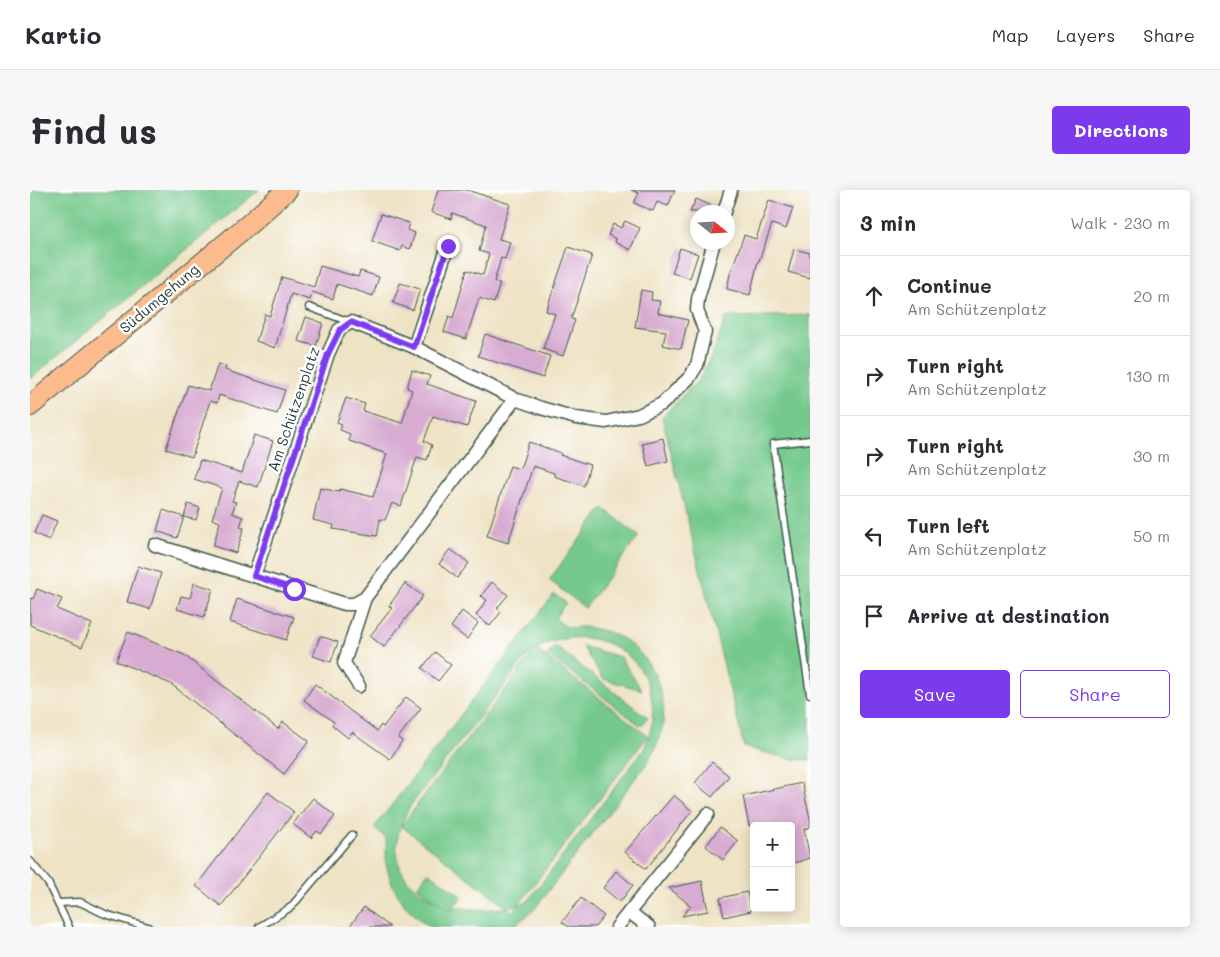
<!DOCTYPE html>
<meta charset="utf-8">
<style>
body{margin:0;font-family:Mali,sans-serif;background:#f7f7f7;color:#2b2b33}
.controls{position:absolute;right:15px;bottom:15px;display:grid;overflow:hidden;border-radius:5px;box-shadow:0 2px 12px #0003}
.controls button{width:45px;height:45px;display:grid;place-items:center;padding:0;border:0;border-bottom:1px solid #e1e1e2;background:#fff;color:#2b2b33;font:25px sans-serif}
.compass{position:absolute;left:660px;top:15px;width:45px;height:45px;border-radius:50%;background:#fff;box-shadow:0 2px 12px #0003;rotate:108deg}
.stop{position:absolute;width:15px;height:15px;margin:-11px;border:4px solid #7c3aed;border-radius:50%;background:#fff}
.stop.end{background:#7c3aed;border-color:#fff;box-shadow:0 1px 5px #0008}
.list{margin:0;padding:0;list-style:none}
h2{display:flex;justify-content:space-between;align-items:center;height:65px;margin:0;padding:0 20px;font-size:21px}
h2 small{font-size:16px;font-weight:400;color:#7c7c81}
.list li{display:grid;grid-template-columns:32px 1fr auto;gap:15px;align-items:center;box-sizing:border-box;height:80px;padding:0 20px;border-top:1px solid #e1e1e2}
.list b{display:block;font-size:19px;white-space:nowrap}
.list p{margin:0;font-size:16px;white-space:nowrap;color:#7c7c81}
.list em{font-size:16px;font-style:normal;color:#7c7c81}
.actions{display:flex;gap:10px;padding:15px 20px}
.actions a{flex:1;padding:11px 0;border:1px solid #7c3aed;border-radius:5px;text-align:center;font-size:18px;color:#7c3aed}
.actions .main{background:#7c3aed;color:#fff}
.icon{flex:none;width:28px;height:28px;fill:none;stroke:currentColor;stroke-width:2;stroke-linecap:round;stroke-linejoin:round}
.map{position:relative;flex:none;width:780px;height:737px;overflow:hidden;border-radius:5px}
header{display:flex;align-items:center;gap:30px;box-sizing:border-box;height:70px;padding:0 25px;background:#fff;border-bottom:1px solid #e1e1e2}
header strong{font-size:24px}
nav{display:flex;gap:28px;margin-inline-start:auto;font-size:18px}
.intro{display:flex;align-items:center;justify-content:space-between;box-sizing:border-box;height:120px;padding:0 30px}
h1{margin:0;font-size:35px}
.button{padding:12px 22px;border-radius:5px;background:#7c3aed;color:#fff;font-size:18px;font-weight:700}
main{display:flex;gap:30px;padding:0 30px}
aside{flex:1;background:#fff;border-radius:5px;box-shadow:0 2px 12px #0003}
.map>svg:first-child{display:block}
.green{fill:#75c98c;stroke:#4a8360;fill-rule:evenodd}
.building{fill:#d8acd2}
.lines{fill:none;stroke-linecap:round;stroke-linejoin:round}
.service-casing{stroke:#3e564a;stroke-width:9}
.minor-casing{stroke:#3e564a;stroke-width:15}
.primary-casing{stroke:#3e564a;stroke-width:22}
.service{stroke:#fff;stroke-width:6}
.minor{stroke:#fff;stroke-width:12}
.primary{stroke:#fbbb8d;stroke-width:20}
.route{stroke:#7c3aed;stroke-width:6}
.labels{text-anchor:middle;dominant-baseline:central;stroke-width:5;stroke-linejoin:round;paint-order:stroke}
.street-label{font-size:15px;fill:#1f3d34;stroke:#fff}
</style>
<header>
<strong>Kartio</strong>
<nav><a>Map</a><a>Layers</a><a>Share</a></nav>
</header>
<div class="intro"><h1>Find us</h1><a class="button">Directions</a></div>
<main>
<div class="map">
<svg width="780" height="737" viewBox="0 0 780 737">
<rect width="100%" height="100%" fill="#fff"/>
<filter id="ink" filterUnits="userSpaceOnUse"><feTurbulence type="fractalNoise" baseFrequency=".02" numOctaves="2"/><feDisplacementMap in="SourceGraphic" scale="10" xChannelSelector="R" yChannelSelector="G"/><feConvolveMatrix kernelMatrix="1 2 1 2 8 2 1 2 1" color-interpolation-filters="sRGB"/></filter>
<filter id="wash" filterUnits="userSpaceOnUse"><feTurbulence type="fractalNoise" baseFrequency=".0096" numOctaves="4" result="noise"/><feDisplacementMap in="SourceGraphic" scale="20" xChannelSelector="R" yChannelSelector="G"/><feGaussianBlur stdDeviation="1.12" result="paint"/><feColorMatrix in="noise" values="0 0 0 0 0 0 0 0 0 0 0 0 0 0 0 0 0 1.4 0 .05"/><feComposite in="paint" operator="in"/></filter>
<g filter="url(#wash)">
<rect width="100%" height="100%" fill="#efe3c5"/>
<!-- green -->
<g class="green">
<polygon points="0,0 229,0 0,189"/>
<polygon points="780,125 780,570 760,569 714,557 632,227 670,188 683,163 695,130 697,127"/>
<polygon points="573,318 609,346 555,418 519,390"/>
<path d="M524 404 536 413 525 428C529 431 534 436 538 437 542 438 549 437 553 437 564 438 574 440 583 444 616 458 638 497 633 533 631 547 625 560 618 572L502 722 482 737H400L391 731 375 716 363 697 356 675V648L344 638ZM539 448C604 443 640 502 614 559L497 712C426 737 330 698 381 615L497 466 505 460 371 636 483 722 618 546 506 459 520 452Z"/>
<polygon points="525,456 618,528 611,536 518,465"/>
<polygon points="552,456 590,467 612,500 573,489"/>
<polygon points="398,682 432,706 421,721 387,697"/>
</g>
<g id="blocks">
<!-- building -->
<g class="building">
<polygon points="408,0 437,0 480,14 469,49 480,52 475,69 471,68 464,92 470,93 464,113 449,108 436,149 414,142 419,126 423,128 437,80 453,85 459,64 449,61 456,35 422,23 421,29 401,22"/>
<polygon points="601,0 645,0 638,16 627,12 623,21 604,13 609,3"/>
<polygon points="666,9 687,18 686,22 660,22"/>
<polygon points="739,10 763,18 756,39 742,34 729,71 728,71 720,105 697,99 700,84 714,45 726,49"/>
<polygon points="351,24 379,33 377,40 385,43 380,59 372,56 370,61 342,51"/>
<polygon points="595,31 610,38 600,60 585,52 586,49 578,45 583,34 591,38"/>
<polygon points="538,57 562,65 541,129 545,130 533,166 513,159 525,124 516,121"/>
<polygon points="650,58 668,64 660,88 642,83"/>
<polygon points="764,59 780,63 780,88 758,82"/>
<polygon points="290,76 328,87 330,81 349,87 343,106 307,94 303,109 282,102 280,110 261,104 245,158 226,151 235,124 240,126 252,87 284,97"/>
<polygon points="370,93 390,99 383,120 363,113"/>
<polygon points="611,100 622,102 621,110 630,111 628,123 658,130 651,159 633,155 636,141 605,137"/>
<polygon points="276,127 293,133 286,156 268,151"/>
<polygon points="455,144 520,166 513,188 448,166"/>
<polygon points="188,174 196,176 195,180 255,200 247,224 189,205 187,213 180,211 162,267 136,259 158,195 179,201"/>
<polygon points="382,180 400,186 397,194 446,211 437,237 403,226 394,251 402,255 397,270 387,267 371,316 362,313 355,330 350,329 347,346 303,339 304,335 283,330 290,298 309,302 310,299 343,307 357,264 319,251 320,244 310,240 312,234 307,232 316,208 335,214 333,221 372,233 382,200 377,198"/>
<polygon points="224,245 243,251 228,297 209,291 202,311 206,312 202,323 213,327 210,337 214,338 206,363 183,356 190,332 182,329 192,298 164,289 170,270 212,283"/>
<polygon points="633,248 638,271 618,276 612,253"/>
<polygon points="499,252 531,263 530,265 560,275 554,296 524,286 524,283 503,276 478,353 457,346 480,276 490,279"/>
<polygon points="158,314 170,318 166,330 154,327"/>
<polygon points="133,320 154,327 147,348 127,341"/>
<polygon points="12,325 27,331 19,350 4,343"/>
<polygon points="420,359 439,373 427,388 409,374"/>
<polygon points="108,376 131,383 120,419 97,412"/>
<polygon points="462,392 478,405 467,418 471,422 460,436 446,425 457,410 451,406"/>
<polygon points="164,393 183,399 174,427 147,419 151,406 160,408"/>
<polygon points="375,393 393,406 354,457 340,446 362,418 359,416"/>
<polygon points="7,399 32,409 27,419 62,434 52,457 0,435 0,408 3,409"/>
<polygon points="207,409 264,427 256,450 200,432"/>
<polygon points="432,421 448,433 437,449 421,437"/>
<polygon points="98,442 154,465 248,539 253,532 279,551 254,584 141,494 86,471"/>
<polygon points="290,446 308,452 301,472 283,466"/>
<polygon points="405,462 421,475 408,491 392,478"/>
<polygon points="285,494 347,541 351,535 353,537 376,507 391,518 368,548 372,551 360,569 322,542 318,548 302,535 304,532 274,510"/>
<polygon points="682,572 699,586 682,607 665,593"/>
<polygon points="772,593 780,628 780,637 774,639 780,668 761,674 761,636 719,636 713,606"/>
<polygon points="238,602 264,622 191,716 166,696"/>
<polygon points="644,605 662,621 616,679 595,662"/>
<polygon points="283,608 305,626 291,644 287,641 281,648 263,634"/>
<polygon points="690,637 708,651 693,670 676,656"/>
<polygon points="586,681 603,695 590,712 573,698"/>
<polygon points="672,691 678,721 652,726 661,716 639,698"/>
<polygon points="717,702 721,721 694,727 690,708"/>
<polygon points="551,708 574,726 565,737 539,737 532,732"/>
<polygon points="334,717 360,737 319,737"/>
</g>
</g>
</g>
<g filter="url(#ink)">
<use href="#blocks" fill-opacity="0" stroke="#3e564a" stroke-width="1"/>
<g class="lines">
<defs>
<g id="service">
<polyline points="279,117 320,132"/>
<polyline points="780,250 743,254 780,504"/>
<polyline points="0,671 18,693 39,737"/>
<polyline points="29,713 50,712 75,724 118,737"/>
<polyline points="229,737 261,717 322,645"/>
</g>
<g id="minor">
<polyline points="694,22 701,0"/>
<polyline points="384,157 418,56"/>
<polyline points="485,209 335,408 324,414 315,414 224,386 298,164 309,140 321,132 384,157 485,209 511,218 546,228 576,232 609,225 632,214 659,188 667,175 675,142 667,120 668,109 684,52"/>
<polyline points="125,355 224,386"/>
<polyline points="329,496 314,473 335,408"/>
<polyline points="599,722 619,737"/>
<polyline points="587,737 678,624"/>
</g>
<polyline id="primary" points="0,216 218,35 257,0"/>
</defs>
<!-- service casing -->
<use href="#service" class="service-casing"/>
<!-- minor casing -->
<use href="#minor" class="minor-casing"/>
<!-- primary casing -->
<use href="#primary" class="primary-casing"/>
<!-- service -->
<use href="#service" class="service"/>
<!-- minor -->
<use href="#minor" class="minor"/>
<!-- primary -->
<use href="#primary" class="primary"/>
</g>
</g>
<g class="lines" filter="url(#ink)">
<!-- route -->
<polyline class="route" points="264,399 224,386 298,164 310,140 321,132 384,157 418,56"/>
</g>
<g class="labels">
<!-- street labels -->
<g class="street-label">
<text transform="translate(129 108) rotate(-40)">Südumgehung</text>
<text transform="translate(263 219) rotate(-71)">Am Schützenplatz</text>
</g>
</g>
</svg>
<div class="controls">
<button>+</button>
<button>−</button>
</div>
<svg class="compass" viewBox="-18 -18 36 36"><path d="M0-13l5 13h-10z" fill="#e53935"/><path d="M0 13l5-13h-10z" fill="#7c7c81"/></svg>
<div class="stop" style="left:264px;top:399px"></div>
<div class="stop end" style="left:418px;top:56px"></div>
</div>
<aside>
<h2>3 min<small>Walk · 230 m</small></h2>
<ul class="list">
<li><svg class="icon" aria-label="ahead" viewBox="0 0 24 24"><path d="M12 20V5M6 11l6-6 6 6"/></svg><div><b>Continue</b><p>Am Schützenplatz</p></div><em>20 m</em></li>
<li><svg class="icon" aria-label="right" viewBox="0 0 24 24"><path d="M7 20v-9h11M14 6l5 5-5 5"/></svg><div><b>Turn right</b><p>Am Schützenplatz</p></div><em>130 m</em></li>
<li><svg class="icon" aria-label="right" viewBox="0 0 24 24"><path d="M7 20v-9h11M14 6l5 5-5 5"/></svg><div><b>Turn right</b><p>Am Schützenplatz</p></div><em>30 m</em></li>
<li><svg class="icon" aria-label="left" viewBox="0 0 24 24"><path d="M17 20v-9H6M10 6l-5 5 5 5"/></svg><div><b>Turn left</b><p>Am Schützenplatz</p></div><em>50 m</em></li>
<li><svg class="icon" aria-label="arrive" viewBox="0 0 24 24"><path d="M6 21V4h12l-3 4 3 4H6"/></svg><div><b>Arrive at destination</b></div></li>
</ul>
<div class="actions"><a class="main">Save</a><a>Share</a></div>
</aside>
</main>
